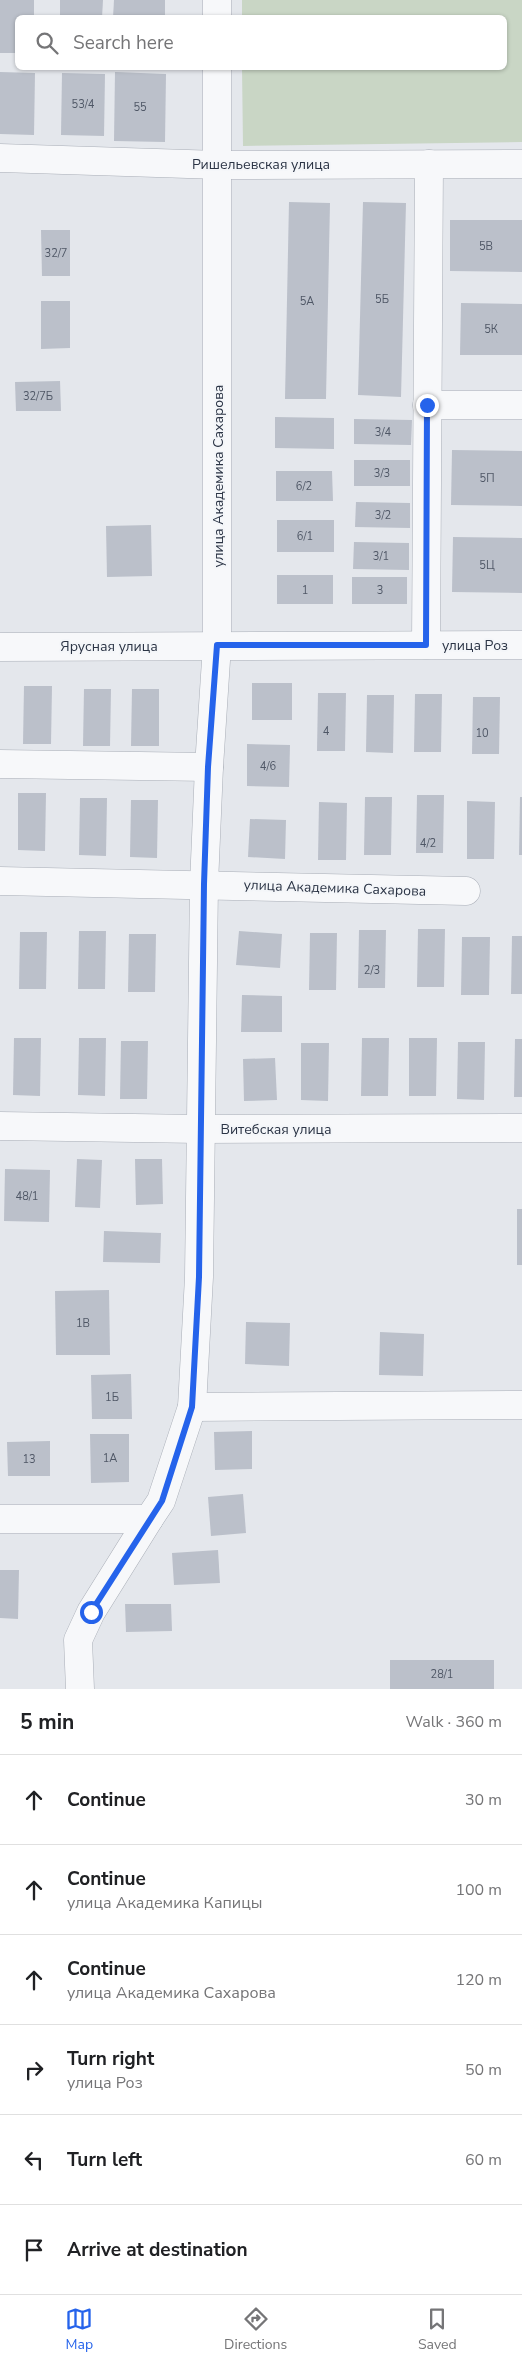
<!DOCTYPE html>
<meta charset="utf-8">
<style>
body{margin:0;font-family:"Nunito Sans",sans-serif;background:#f6f6f6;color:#202124}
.stop{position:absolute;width:15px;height:15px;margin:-11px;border:4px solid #2563eb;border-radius:50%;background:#fff}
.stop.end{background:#2563eb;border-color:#fff;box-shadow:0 1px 5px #0008}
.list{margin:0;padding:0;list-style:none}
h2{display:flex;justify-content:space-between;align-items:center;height:65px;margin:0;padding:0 20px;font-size:21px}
h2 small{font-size:16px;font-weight:400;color:#757577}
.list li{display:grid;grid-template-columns:32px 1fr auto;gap:15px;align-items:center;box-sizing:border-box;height:90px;padding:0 20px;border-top:1px solid #e0e0e0}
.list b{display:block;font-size:19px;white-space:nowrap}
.list p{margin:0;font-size:16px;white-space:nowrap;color:#757577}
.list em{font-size:16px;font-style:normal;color:#757577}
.icon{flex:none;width:28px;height:28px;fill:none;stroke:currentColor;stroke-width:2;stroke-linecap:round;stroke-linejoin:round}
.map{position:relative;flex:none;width:522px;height:1689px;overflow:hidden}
.search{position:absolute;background:#fff;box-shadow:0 1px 4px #0004;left:15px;right:15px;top:15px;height:55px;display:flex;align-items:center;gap:12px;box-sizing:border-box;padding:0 18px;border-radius:8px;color:#757577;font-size:19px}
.sheet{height:605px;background:#fff}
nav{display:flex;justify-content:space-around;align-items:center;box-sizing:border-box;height:70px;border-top:1px solid #e0e0e0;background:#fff;font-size:14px;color:#757577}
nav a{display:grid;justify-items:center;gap:2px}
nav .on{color:#2563eb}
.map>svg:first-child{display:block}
.green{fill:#c9d6c5}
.building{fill:#bbc0ca}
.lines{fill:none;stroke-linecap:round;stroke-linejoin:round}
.minor-casing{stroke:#a9aeb7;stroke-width:29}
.minor{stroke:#f7f8fa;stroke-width:28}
.route{stroke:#2563eb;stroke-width:6}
.labels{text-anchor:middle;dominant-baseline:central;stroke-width:4;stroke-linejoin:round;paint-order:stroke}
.number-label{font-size:11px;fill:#4f5766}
.street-label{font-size:14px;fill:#2b3445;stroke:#f4f6f9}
</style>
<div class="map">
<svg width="522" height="1689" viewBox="0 0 522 1689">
<rect width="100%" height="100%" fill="#e4e7ec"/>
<!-- green -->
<polygon class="green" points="242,0 522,0 522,142 243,146 242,68 504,68 504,18 242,17"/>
<!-- building -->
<g class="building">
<polygon points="0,0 34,0 34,18 18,18 18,53 0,53"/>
<polygon points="60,0 103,0 102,18 60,18"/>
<polygon points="114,0 165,0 165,18 113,18"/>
<polygon points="0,72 35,73 34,135 0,134"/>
<polygon points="115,72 166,74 165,142 114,141"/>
<polygon points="62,73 105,74 104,136 61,135"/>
<polygon points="289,202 330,203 326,399 285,399"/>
<polygon points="363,202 406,203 401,397 358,395"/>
<polygon points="450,220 522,220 522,272 450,271"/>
<polygon points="41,230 70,230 70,276 42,276"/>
<polygon points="41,301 70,301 70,348 41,349"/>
<polygon points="461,303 522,304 522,355 460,355"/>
<polygon points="60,381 61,411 16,411 15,382"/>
<polygon points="275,417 334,418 334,449 275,448"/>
<polygon points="354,419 412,420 411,445 354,444"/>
<polygon points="452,450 522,451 522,506 451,505"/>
<rect x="354" y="460" width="56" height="26"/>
<polygon points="276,471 332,471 333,501 276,501"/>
<polygon points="356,502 410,503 410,528 355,527"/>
<rect x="277" y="520" width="57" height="32"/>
<polygon points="151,525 152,576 107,577 106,526"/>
<polygon points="453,537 522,538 522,593 452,592"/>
<polygon points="354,542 409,543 409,570 353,569"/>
<rect x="277" y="575" width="56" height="29"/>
<rect x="352" y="577" width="55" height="27"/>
<rect x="252" y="683" width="40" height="37"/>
<polygon points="24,686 52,686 51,744 23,744"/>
<polygon points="84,689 111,689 110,746 83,746"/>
<polygon points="132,689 159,689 159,746 131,746"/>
<polygon points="318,693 346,693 345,751 317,751"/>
<polygon points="415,694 442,694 441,752 414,752"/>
<polygon points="367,695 394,695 393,753 366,752"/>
<polygon points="473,697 500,697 499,754 472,754"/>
<polygon points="247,744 290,745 289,787 247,786"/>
<polygon points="18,793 46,793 45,851 18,850"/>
<polygon points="417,795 444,795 443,853 416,853"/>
<polygon points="365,797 392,797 391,855 364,855"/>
<polygon points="520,797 522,797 522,855 519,855"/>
<polygon points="80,798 107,798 106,856 79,855"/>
<polygon points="131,800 158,800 157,858 130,857"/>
<polygon points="467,801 495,802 494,859 467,859"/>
<polygon points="319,802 347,803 346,860 318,860"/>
<polygon points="250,819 286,820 285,859 248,857"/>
<polygon points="418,929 445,929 444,987 417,987"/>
<polygon points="359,930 386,930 385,988 358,988"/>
<polygon points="79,931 106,931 105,989 78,989"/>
<polygon points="239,931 282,934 280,968 236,965"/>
<polygon points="20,932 47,932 46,989 19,989"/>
<polygon points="310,933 337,933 336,990 309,990"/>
<polygon points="129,934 156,934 155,992 128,992"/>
<polygon points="512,936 522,936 522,994 511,994"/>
<polygon points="462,937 490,937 489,995 461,995"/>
<polygon points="242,995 282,996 282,1032 241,1032"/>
<polygon points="14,1038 41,1038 40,1096 13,1095"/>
<polygon points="79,1038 106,1038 105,1096 78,1095"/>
<polygon points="362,1038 389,1038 388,1096 361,1096"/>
<polygon points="409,1038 437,1038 436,1096 409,1096"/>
<polygon points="515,1039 522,1039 522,1097 514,1097"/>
<polygon points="121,1041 148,1041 147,1099 120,1099"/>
<polygon points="458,1042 485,1042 484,1100 457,1099"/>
<polygon points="301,1043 329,1043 328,1101 301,1100"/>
<polygon points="275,1058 277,1100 244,1101 243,1059"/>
<polygon points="77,1159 102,1160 100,1208 75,1207"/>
<polygon points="135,1159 162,1159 163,1204 136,1205"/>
<polygon points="5,1169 50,1170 49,1222 4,1221"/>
<rect x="517" y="1209" width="5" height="56"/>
<polygon points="104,1231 161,1233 160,1263 103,1262"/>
<polygon points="109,1290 110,1355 56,1355 55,1291"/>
<polygon points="246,1322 290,1323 289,1366 245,1364"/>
<polygon points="380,1332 424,1334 423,1376 379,1375"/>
<polygon points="131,1374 132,1419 92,1419 91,1375"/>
<polygon points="252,1431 252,1469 215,1470 214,1432"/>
<polygon points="90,1434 129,1434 129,1482 91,1483"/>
<polygon points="50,1441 50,1476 8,1476 7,1442"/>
<polygon points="243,1494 246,1533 211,1536 208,1497"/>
<polygon points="218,1550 220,1583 174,1585 172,1553"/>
<polygon points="0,1570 19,1570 18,1619 0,1618"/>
<polygon points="125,1604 171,1604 172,1631 126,1632"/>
<rect x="390" y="1660" width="104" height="29"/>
</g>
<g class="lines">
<defs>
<g id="minor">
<polyline points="217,0 217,18"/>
<polyline points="0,158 219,165 522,164"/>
<polyline points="427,405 522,405"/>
<polyline points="426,645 429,164"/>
<polyline points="0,647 522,645"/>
<polyline points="0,764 209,767"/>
<polyline points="0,881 466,891"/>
<polyline points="0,1126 200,1129 522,1128"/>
<polyline points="192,1407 522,1405"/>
<polyline points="0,1519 149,1519 161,1501 192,1407 199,1277 204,884 209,767 217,645 217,68"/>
<polyline points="80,1689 78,1640 91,1612 149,1519"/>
</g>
</defs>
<!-- minor casing -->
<use href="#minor" class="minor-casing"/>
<!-- minor -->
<use href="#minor" class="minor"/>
</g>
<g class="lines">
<!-- route -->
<polyline class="route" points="91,1612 162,1501 192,1407 199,1277 204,884 208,767 217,645 426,645 427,405"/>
</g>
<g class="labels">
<!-- number labels -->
<g class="number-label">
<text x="83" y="104">53/4</text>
<text x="140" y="107">55</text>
<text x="486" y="246">5В</text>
<text x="56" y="253">32/7</text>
<text x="382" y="299">5Б</text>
<text x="307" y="301">5А</text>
<text x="491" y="329">5К</text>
<text x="38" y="396">32/7Б</text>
<text x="383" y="432">3/4</text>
<text x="382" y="473">3/3</text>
<text x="487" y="478">5П</text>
<text x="304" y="486">6/2</text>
<text x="383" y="515">3/2</text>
<text x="305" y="536">6/1</text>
<text x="381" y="556">3/1</text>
<text x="487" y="565">5Ц</text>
<text x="305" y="590">1</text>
<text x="380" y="590">3</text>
<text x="326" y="731">4</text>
<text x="482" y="733">10</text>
<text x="268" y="766">4/6</text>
<text x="428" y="843">4/2</text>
<text x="372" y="970">2/3</text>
<text x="27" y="1196">48/1</text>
<text x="83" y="1323">1В</text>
<text x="112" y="1397">1Б</text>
<text x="110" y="1458">1А</text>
<text x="29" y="1459">13</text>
<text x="442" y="1674">28/1</text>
</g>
<!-- street labels -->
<g class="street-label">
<text x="261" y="164">Ришельевская улица</text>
<text transform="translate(218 476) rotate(-90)">улица Академика Сахарова</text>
<text x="475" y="645">улица Роз</text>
<text x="109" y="646">Ярусная улица</text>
<text transform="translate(335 888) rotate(2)">улица Академика Сахарова</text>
<text x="276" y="1129">Витебская улица</text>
</g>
</g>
</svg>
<div class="stop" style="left:91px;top:1612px"></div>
<div class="stop end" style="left:427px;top:405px"></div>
<div class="search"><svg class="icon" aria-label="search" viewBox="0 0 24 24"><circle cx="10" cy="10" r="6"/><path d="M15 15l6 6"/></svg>Search here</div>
</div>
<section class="sheet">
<h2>5 min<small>Walk · 360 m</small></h2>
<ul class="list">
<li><svg class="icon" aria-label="ahead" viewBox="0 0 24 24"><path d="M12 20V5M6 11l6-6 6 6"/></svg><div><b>Continue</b></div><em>30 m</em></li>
<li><svg class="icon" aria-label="ahead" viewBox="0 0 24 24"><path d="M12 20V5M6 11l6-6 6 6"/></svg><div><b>Continue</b><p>улица Академика Капицы</p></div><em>100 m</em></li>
<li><svg class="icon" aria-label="ahead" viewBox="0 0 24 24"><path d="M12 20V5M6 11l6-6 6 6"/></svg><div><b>Continue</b><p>улица Академика Сахарова</p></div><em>120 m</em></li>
<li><svg class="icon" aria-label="right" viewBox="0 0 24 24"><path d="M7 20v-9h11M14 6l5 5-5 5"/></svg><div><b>Turn right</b><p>улица Роз</p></div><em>50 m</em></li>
<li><svg class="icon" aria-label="left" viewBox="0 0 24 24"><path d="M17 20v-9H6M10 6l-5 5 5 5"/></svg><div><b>Turn left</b></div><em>60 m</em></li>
<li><svg class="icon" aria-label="arrive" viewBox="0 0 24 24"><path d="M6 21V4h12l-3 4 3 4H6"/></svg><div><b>Arrive at destination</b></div></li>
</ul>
</section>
<nav>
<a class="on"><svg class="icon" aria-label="map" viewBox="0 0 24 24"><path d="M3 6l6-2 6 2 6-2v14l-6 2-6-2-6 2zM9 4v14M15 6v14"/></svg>Map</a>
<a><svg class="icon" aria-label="directions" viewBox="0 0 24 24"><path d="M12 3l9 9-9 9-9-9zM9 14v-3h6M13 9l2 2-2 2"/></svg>Directions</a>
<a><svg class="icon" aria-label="saved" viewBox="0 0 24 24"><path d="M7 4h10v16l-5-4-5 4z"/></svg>Saved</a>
</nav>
